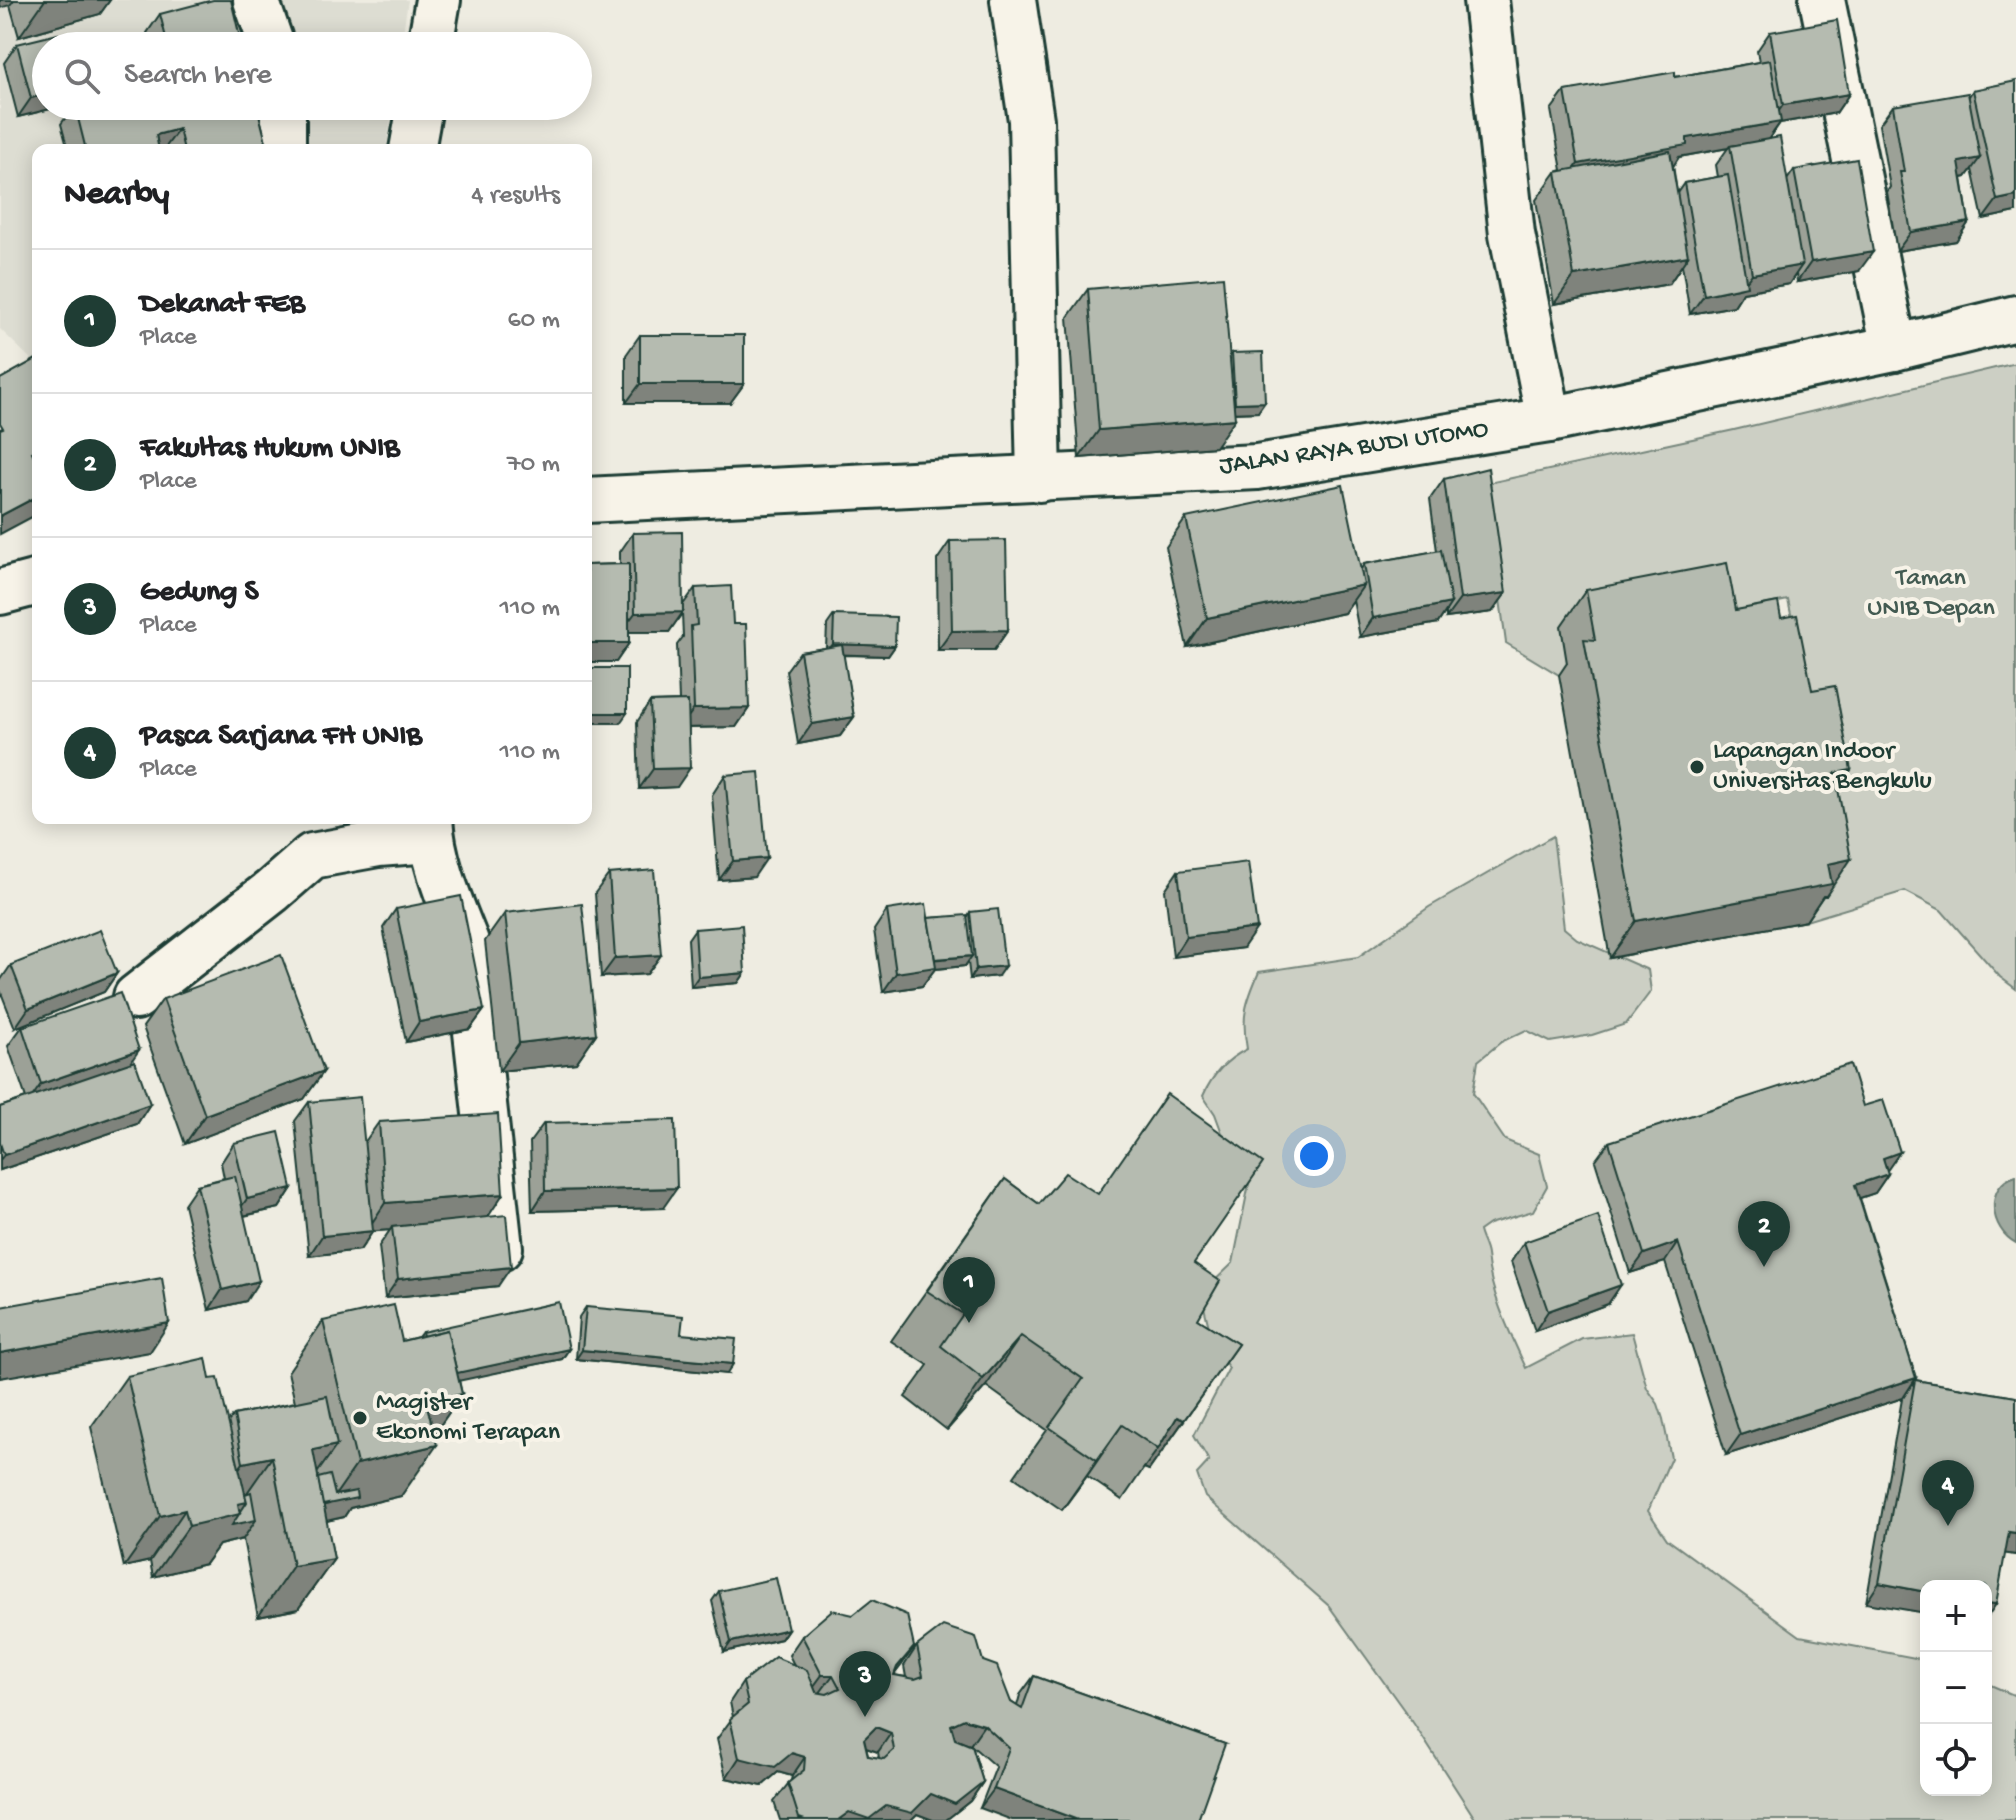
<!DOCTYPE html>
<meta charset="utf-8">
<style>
body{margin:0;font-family:"Gochi Hand",sans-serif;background:#f2f2f2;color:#202124}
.controls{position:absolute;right:24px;bottom:24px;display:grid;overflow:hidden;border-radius:16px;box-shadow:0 4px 20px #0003}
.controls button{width:72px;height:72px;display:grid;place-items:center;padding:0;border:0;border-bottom:2px solid #e0e0e0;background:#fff;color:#202124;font:40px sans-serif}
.you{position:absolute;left:1314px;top:1156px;width:28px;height:28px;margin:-20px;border:6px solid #fff;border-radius:50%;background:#1a73e8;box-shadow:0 0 0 12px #1a73e833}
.badge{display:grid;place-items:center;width:52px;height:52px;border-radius:50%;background:#1f3d34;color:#fff;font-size:26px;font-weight:700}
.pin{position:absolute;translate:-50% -66px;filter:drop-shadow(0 2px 4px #0008)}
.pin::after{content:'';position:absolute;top:42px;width:28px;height:24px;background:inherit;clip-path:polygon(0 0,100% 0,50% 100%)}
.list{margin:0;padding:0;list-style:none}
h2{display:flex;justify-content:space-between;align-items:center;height:104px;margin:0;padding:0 32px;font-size:34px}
h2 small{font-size:26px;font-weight:400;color:#757577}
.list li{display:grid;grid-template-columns:52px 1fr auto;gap:24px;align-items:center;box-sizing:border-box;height:144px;padding:0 32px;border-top:2px solid #e0e0e0}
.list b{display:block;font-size:30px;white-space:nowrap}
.list p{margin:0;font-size:26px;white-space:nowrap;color:#757577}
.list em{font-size:26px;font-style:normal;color:#757577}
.icon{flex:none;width:44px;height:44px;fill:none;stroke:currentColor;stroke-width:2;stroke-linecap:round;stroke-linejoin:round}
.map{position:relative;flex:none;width:2016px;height:1820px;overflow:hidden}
.search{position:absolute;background:#fff;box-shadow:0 4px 20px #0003;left:32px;top:32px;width:560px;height:88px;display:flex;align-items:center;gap:20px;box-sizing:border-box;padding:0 28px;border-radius:44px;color:#757577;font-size:30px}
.panel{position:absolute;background:#fff;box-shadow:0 4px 20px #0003;left:32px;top:144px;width:560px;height:680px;border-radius:16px}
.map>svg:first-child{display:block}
.built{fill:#ddddd2}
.green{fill:#cccfc4;stroke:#76867c;stroke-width:2}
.water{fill:#9fa99f;stroke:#6c7e74;stroke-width:2}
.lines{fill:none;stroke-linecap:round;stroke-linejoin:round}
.minor-casing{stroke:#1f3d34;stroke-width:50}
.highway-casing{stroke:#1f3d34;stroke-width:50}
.minor{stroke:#f7f3e8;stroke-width:44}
.highway{stroke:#f7f3e8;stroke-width:44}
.wall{fill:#9ca197;stroke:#1f3d34;stroke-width:2;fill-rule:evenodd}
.shaded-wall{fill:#7f837b;stroke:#1f3d34;stroke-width:2}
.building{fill:#b5bbb0;stroke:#1f3d34;stroke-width:2;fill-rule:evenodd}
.poi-dot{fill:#1f3d34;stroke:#f7f3e8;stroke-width:3}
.labels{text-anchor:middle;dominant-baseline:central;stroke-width:8;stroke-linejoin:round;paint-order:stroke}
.street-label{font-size:26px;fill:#1f3d34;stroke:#f7f3e8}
.park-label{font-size:26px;fill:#425a51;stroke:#f7f3e8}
.poi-label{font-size:26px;fill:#1f3d34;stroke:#f7f3e8;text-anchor:start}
</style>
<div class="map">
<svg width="2016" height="1820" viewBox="0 0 2016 1820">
<rect width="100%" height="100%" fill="#eeece1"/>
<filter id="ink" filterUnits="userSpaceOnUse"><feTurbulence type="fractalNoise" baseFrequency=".0125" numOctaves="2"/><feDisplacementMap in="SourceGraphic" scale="16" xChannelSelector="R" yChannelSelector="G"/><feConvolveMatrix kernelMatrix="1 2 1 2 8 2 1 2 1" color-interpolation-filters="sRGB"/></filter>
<g filter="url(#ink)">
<!-- built -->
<polygon class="built" points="0,0 408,0 401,46 46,46 46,106 393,106 386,150 38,150 38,366 0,329"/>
<!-- green -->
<g class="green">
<polygon points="2016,363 2016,989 2000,977 1941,910 1905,891 1806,921 1802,900 1842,854 1788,600 1705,617 1570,677 1559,675 1506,643 1484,484 1734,430"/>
<path d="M1553 836 1564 928 1577 939 1648 970 1651 991 1626 1024 1592 1035 1550 1042 1526 1030 1501 1042 1478 1061 1473 1093 1505 1140 1539 1154 1547 1186 1533 1211 1489 1224 1479 1231C1481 1240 1486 1246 1487 1255 1491 1295 1509 1331 1526 1368L1582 1339 1632 1333 1647 1388 1658 1404 1663 1419 1671 1458 1648 1511 1667 1539 1800 1636 1926 1660V1790H1986V1683L2016 1696V1820H1476L1414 1724 1329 1606 1205 1497 1197 1474 1209 1461 1194 1435 1229 1368 1214 1348 1204 1307 1206 1289 1233 1263 1252 1169 1239 1148 1222 1133 1215 1114 1203 1096C1212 1075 1225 1060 1247 1049 1241 1016 1246 1002 1259 972L1358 957 1429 907Z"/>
</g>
<!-- water -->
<path class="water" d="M2016 1176V1243C1990 1230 1983 1185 2016 1176Z"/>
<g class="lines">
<defs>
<g id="minor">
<polyline points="256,0 272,46"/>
<polyline points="1013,0 1031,120 1039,479"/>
<polyline points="1486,0 1512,234 1549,420"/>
<polyline points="1822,0 1894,348"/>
<polyline points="430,46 438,0"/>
<polyline points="283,106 283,150"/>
<polyline points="412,150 420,106"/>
<path d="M430 818C432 861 450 902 466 942L500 1248"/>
<polyline points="136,997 272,891 312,856 378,844 431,840"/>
</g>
<g id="highway">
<polyline points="586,500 1257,467 1549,420 1894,348 2016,318"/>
<polyline points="0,592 38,582"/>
</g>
</defs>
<!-- minor casing -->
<use href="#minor" class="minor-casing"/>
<!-- highway casing -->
<use href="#highway" class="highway-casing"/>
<!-- minor -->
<use href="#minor" class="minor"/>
<!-- highway -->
<use href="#highway" class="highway"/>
</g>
<!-- wall -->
<g class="wall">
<polygon points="0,0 110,0 100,14 19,37 10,5"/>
<polygon points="160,14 242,46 150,46 147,33"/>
<path d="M1770 32 1849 94 1836 113 1780 123 1769 139 1787 180 1794 170 1859 271 1797 282 1796 274 1789 284 1743 292 1734 306 1690 314 1682 265 1669 284 1554 304 1536 200 1556 172 1562 170 1551 110 1565 91 1675 77 1759 62 1757 51ZM1728 148 1716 165 1718 177 1684 183 1677 193 1673 165 1679 157Z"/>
<polygon points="17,44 58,107 18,117 4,63"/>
<polygon points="1973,90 2016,212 1983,219 1972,169 1966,177 1962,178 1969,222 1956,241 1897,251 1887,192 1890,187 1879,125 1893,106 1969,96"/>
<polygon points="74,106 145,106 147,112 165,107 165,106 257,106 268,150 166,150 165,148 159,150 68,150 61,124"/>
<polygon points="1088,289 1229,357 1232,353 1258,412 1234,413 1215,447 1079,458 1068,317"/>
<polygon points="640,335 744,384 730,403 626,403 626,355"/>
<polygon points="1444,479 1506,593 1492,612 1446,618 1446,611 1438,623 1360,637 1353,600 1344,613 1187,647 1166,547 1186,518 1361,569 1364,564 1437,551 1430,499"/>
<polygon points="633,533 682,606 695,588 733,624 749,708 736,727 689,728 677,787 639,789 637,722 650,702 679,701 677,645 683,637 682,613 669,632 629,632 629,643 616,662 586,662 586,565 620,564 620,552"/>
<polygon points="950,541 1008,630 994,650 938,650 937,560"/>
<polygon points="1586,590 1736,610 1781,618 1812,690 1826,896 1823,896 1806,921 1610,958 1559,675 1567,663 1561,626"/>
<polygon points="834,615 895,646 888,656 843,655 854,717 840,736 798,744 786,671 800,652 826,648 827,625"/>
<polygon points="725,775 754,877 719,880 712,795"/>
<polygon points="1178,871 1243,948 1173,957 1165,890"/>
<polygon points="609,874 661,955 647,974 601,977 595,893"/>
<polygon points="396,909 484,1010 470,1029 406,1042 383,928"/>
<polygon points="887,910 928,918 968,916 970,912 998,976 970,979 968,962 965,966 935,969 922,986 883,992 874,930"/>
<polygon points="505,913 596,1034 576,1063 499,1071 485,941"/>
<polygon points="695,929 745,973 738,983 691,987 688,939"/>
<polygon points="11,965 117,973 104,992 15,1028 0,990 0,981"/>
<polygon points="163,999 324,1071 304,1099 185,1144 143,1027"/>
<polygon points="22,1027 131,1062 150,1104 137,1124 0,1170 0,1107 26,1098 8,1046"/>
<polygon points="309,1102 364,1143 379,1122 488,1216 498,1286 385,1298 379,1246 390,1230 373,1231 360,1250 309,1256 295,1121"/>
<polygon points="1863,1106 1888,1174 1875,1193 1860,1198 1916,1378 1903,1398 1726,1455 1665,1262 1630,1273 1595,1161 1609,1142"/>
<polygon points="544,1123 663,1208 532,1211 530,1142"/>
<polygon points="234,1143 292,1188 279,1208 244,1216 246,1301 209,1310 184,1204 197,1185 224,1178 221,1163"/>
<polygon points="1005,1179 1039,1204 1194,1263 1198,1319 1238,1344 1149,1470 1144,1468 1122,1500 1087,1476 1062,1510 1014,1477 1047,1430 986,1386 947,1430 905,1397 928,1365 891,1341"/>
<polygon points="1524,1242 1608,1304 1535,1331 1511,1262"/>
<polygon points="586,1307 681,1334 727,1374 576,1359 579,1317"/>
<polygon points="323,1321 402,1341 418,1337 422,1332 569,1349 562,1359 459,1380 462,1394 434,1434 401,1496 350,1508 344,1517 326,1521 334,1559 298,1609 258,1617 243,1539 219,1545 205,1564 153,1577 150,1561 124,1567 91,1427 127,1376 228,1422 234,1415 295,1402 288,1372"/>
<polygon points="1915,1380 2016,1397 2016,1555 2005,1553 1866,1603 1902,1399"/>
<polygon points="719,1591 788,1629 781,1639 724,1652 712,1601"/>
<path d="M802 1636 914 1647 894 1675 906 1677 904 1666 917 1646 983 1661 1011 1702 1017 1706 1020 1695 1034 1676 1225 1744 980 1808 996 1767 972 1746 983 1782 970 1801 946 1820H933L917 1814 911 1820H780L774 1802 791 1780 792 1776 778 1772 762 1786 726 1778 717 1739 733 1717 730 1702 743 1682 794 1665 789 1655ZM866 1748 878 1752 879 1758 868 1756Z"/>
</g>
<!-- shaded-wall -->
<g class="shaded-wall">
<polygon points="0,0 14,0 10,5 0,8"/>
<polygon points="45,0 110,0 100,14 19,37"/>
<polygon points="46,94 46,106 58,107 18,117 31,98"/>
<polygon points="1849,94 1836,113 1780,123 1767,141 1730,146 1728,148 1679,157 1674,165 1565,183 1578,164 1687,138 1770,124 1783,105"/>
<polygon points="179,129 165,148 158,150 156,135"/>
<polygon points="1980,158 1966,177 1945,181 1959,162"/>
<polygon points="2016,196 2016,212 1983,219 1997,200"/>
<polygon points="1969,222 1956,241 1897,251 1911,232"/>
<polygon points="1873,252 1859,271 1797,282 1811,262"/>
<polygon points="1688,256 1669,284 1554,304 1574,276"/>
<polygon points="1802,265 1789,284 1743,292 1734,306 1690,314 1704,295 1742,287 1752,274"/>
<polygon points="640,384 744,384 730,403 626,403"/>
<polygon points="1265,402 1258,412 1228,413 1235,403"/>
<polygon points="1235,419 1215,447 1079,458 1099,430"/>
<polygon points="38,449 38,466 32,452"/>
<polygon points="38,496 38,508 32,517 0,534 0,516"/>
<polygon points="1364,585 1344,613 1187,647 1207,618"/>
<polygon points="1506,593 1492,612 1446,618 1460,599"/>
<polygon points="1451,603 1438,623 1360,637 1373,618"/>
<polygon points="683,612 669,632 621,632 635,613"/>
<polygon points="1008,630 994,650 938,650 952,631"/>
<polygon points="588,643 629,643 616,662 586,662 586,645"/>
<polygon points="833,644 895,646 888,656 826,654"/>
<polygon points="749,708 736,727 680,728 694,709"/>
<polygon points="586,713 627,713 620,723 586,723"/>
<polygon points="854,717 840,736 798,744 812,724"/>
<polygon points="690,768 677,787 639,789 653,769"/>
<polygon points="1851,770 1826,807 1835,773"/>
<polygon points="767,858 754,877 719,880 733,861"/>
<polygon points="1851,859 1826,896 1823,896 1806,921 1610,958 1636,921 1828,864"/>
<polygon points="1257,928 1243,948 1173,957 1186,937"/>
<polygon points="661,955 647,974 601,977 615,958"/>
<polygon points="972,956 965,966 935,969 922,986 883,992 896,973 930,960"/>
<polygon points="1005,966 998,976 970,979 976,969"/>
<polygon points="117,973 104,992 15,1028 28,1009"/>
<polygon points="745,973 738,983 691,987 698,977"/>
<polygon points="484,1010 470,1029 406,1042 419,1022"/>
<polygon points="596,1034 576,1063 499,1071 519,1043"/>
<polygon points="139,1050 126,1069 28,1103 41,1084"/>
<polygon points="324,1071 304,1099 185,1144 205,1115"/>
<polygon points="150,1104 137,1124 0,1170 0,1160 4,1155"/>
<polygon points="1900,1152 1886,1172 1883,1158"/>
<polygon points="1888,1174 1875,1193 1842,1204 1855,1185"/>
<polygon points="292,1188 279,1208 233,1218 247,1199"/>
<polygon points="677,1188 663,1208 532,1211 545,1191"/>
<polygon points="503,1194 484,1223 392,1227 390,1230 366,1232 385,1203"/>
<polygon points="373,1231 360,1250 309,1256 322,1236"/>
<polygon points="1678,1242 1665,1262 1630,1273 1644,1254"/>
<polygon points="511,1267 498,1286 385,1298 398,1279"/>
<polygon points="259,1281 246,1301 209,1310 222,1290"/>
<polygon points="1621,1285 1608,1304 1535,1331 1548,1311"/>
<polygon points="169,1323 150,1352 0,1378 0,1353"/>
<polygon points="1021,1336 986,1386 947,1430 983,1379"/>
<polygon points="569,1349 562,1359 425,1388 431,1378"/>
<polygon points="582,1350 733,1364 727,1374 576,1359"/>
<polygon points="1916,1378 1903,1398 1726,1455 1740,1435"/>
<polygon points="462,1394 427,1444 426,1402"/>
<polygon points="1177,1417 1184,1420 1149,1470 1144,1468 1158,1449"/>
<polygon points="1122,1425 1087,1476 1062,1510 1097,1460"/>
<polygon points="337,1445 301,1496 313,1450"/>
<polygon points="437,1445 401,1496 350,1508 344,1517 286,1530 297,1511 329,1504 357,1464"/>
<polygon points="272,1457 240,1503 247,1502 256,1520 243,1539 219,1545 205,1564 153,1577 189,1526 217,1500 243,1463"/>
<polygon points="185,1510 150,1561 124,1567 160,1516"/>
<polygon points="2009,1532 2016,1533 2016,1555 1995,1552"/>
<polygon points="334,1559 298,1609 258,1617 293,1566"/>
<polygon points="1879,1583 1926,1592 1926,1613 1866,1603"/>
<polygon points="1986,1603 1996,1604 1986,1619"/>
<polygon points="788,1629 781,1639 724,1652 731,1642"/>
<polygon points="914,1647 901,1666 884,1687 897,1667"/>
<polygon points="822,1675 833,1675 819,1694 808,1694"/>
<polygon points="964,1719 984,1725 970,1745 951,1739 951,1725"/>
<polygon points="876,1727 891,1733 878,1752 863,1747 864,1739"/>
<polygon points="792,1753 805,1757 792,1776 778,1772 762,1786 726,1778 739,1758"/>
<polygon points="983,1782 970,1801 946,1820 933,1820 917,1814 911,1820 838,1820 849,1812"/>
<polygon points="994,1789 1078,1820 1012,1820 980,1808"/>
</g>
<!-- building -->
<g class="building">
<polygon points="213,0 231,0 242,46 168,46 160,14"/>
<polygon points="1837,20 1849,94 1783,105 1770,32"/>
<polygon points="58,34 61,46 46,46 46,94 31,98 17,44"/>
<polygon points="1770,60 1781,122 1687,138 1687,145 1578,164 1565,91 1675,72 1675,77"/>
<polygon points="2016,81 2016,196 1997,200 1973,90"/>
<polygon points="1968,93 1980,158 1959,162 1969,222 1911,232 1900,172 1904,172 1893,106"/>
<polygon points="75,106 145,106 147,112 169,106 257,106 268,150 184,150 179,129 156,135 159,150 86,150"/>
<polygon points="1780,137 1802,265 1752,274 1730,146"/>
<polygon points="1670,151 1688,256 1574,276 1556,172"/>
<polygon points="1857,159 1873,252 1811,262 1794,170"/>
<polygon points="1728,175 1747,286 1704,295 1684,183"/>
<polygon points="1223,277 1235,419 1099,430 1088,289"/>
<rect x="640" y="335" width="104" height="49"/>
<polygon points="1263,352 1265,402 1235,403 1232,353"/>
<polygon points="38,358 38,449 32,452 38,464 38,496 0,516 0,429 3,428 0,423 0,379"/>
<polygon points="1488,468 1506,593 1460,599 1444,479"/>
<polygon points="1343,485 1364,585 1207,618 1186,518"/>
<polygon points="682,532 683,612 635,613 633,533"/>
<polygon points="1006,540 1008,630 952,631 950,541"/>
<polygon points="1441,550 1451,603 1373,618 1364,564"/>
<polygon points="1727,563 1736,610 1778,602 1781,618 1797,615 1812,690 1835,686 1851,770 1835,773 1851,859 1828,864 1832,884 1636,921 1584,639 1595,640 1586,590"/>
<polygon points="629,564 629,643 588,643 586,565"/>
<polygon points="731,586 733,624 746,624 749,708 694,709 691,626 697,625 695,588"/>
<polygon points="834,615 896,617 895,646 833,644"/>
<polygon points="842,645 854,717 812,724 800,652"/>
<rect x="586" y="668" width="41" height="45"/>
<polygon points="688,701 690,768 653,769 650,702"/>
<polygon points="759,772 767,858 733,861 725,775"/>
<polygon points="1248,862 1257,928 1186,937 1178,871"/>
<polygon points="654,870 661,955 615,958 609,874"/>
<polygon points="461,896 484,1010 419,1022 396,909"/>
<polygon points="582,904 596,1034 519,1043 505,913"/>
<polygon points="926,904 936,967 896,973 887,910"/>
<polygon points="998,909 1005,966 976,969 970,912"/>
<polygon points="967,915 972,956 935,959 928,918"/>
<polygon points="742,925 745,973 698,977 695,929"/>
<polygon points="100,930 117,973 28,1009 11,965"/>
<polygon points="281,955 324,1071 205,1115 163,999"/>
<polygon points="120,993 139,1050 41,1084 22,1027"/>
<polygon points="135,1061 150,1104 4,1155 0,1143 0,1107"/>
<polygon points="1850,1064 1863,1106 1883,1100 1900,1152 1883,1158 1888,1174 1855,1185 1916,1378 1740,1435 1678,1242 1644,1254 1609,1142"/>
<polygon points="1167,1094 1263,1163 1194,1263 1220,1281 1198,1319 1238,1344 1184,1420 1177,1417 1158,1449 1122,1425 1097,1460 1049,1427 1083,1379 1021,1336 983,1379 941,1346 963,1314 927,1291 1005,1179 1039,1204 1065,1173 1098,1194"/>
<polygon points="360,1097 373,1231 322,1236 309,1102"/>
<polygon points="498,1114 503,1194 385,1203 379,1122"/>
<polygon points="675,1120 677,1188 545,1191 544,1123"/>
<polygon points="279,1132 292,1188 247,1199 234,1143"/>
<polygon points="235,1176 259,1281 222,1290 197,1185"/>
<polygon points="506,1215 511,1267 398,1279 392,1227"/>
<polygon points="1598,1216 1621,1285 1548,1311 1524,1242"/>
<polygon points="162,1278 169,1323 0,1353 0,1307"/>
<polygon points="559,1302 569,1349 457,1373 447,1330 423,1336 422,1332"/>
<polygon points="394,1305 402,1341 447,1330 462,1394 426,1402 437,1445 357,1464 323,1321"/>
<polygon points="586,1307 683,1316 681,1334 736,1339 733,1364 582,1350"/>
<polygon points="206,1358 210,1379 218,1378 247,1502 238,1504 240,1514 189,1526 185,1510 160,1516 127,1376"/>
<polygon points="1915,1380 2016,1397 2016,1533 2009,1532 1996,1604 1986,1603 1986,1586 1926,1586 1926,1592 1879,1583"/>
<polygon points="327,1396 337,1445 313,1450 334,1559 293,1566 272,1457 243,1463 234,1415"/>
<polygon points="330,1475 335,1495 356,1491 357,1498 323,1505 318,1478"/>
<polygon points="251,1492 256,1520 232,1525 247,1502 245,1494"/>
<polygon points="776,1578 788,1629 731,1642 719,1591"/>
<path d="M872 1600 907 1615 914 1647 897 1667 894 1675 915 1679 923 1676 917 1646 943 1626 976 1637 983 1661 997 1666 1011 1702 1022 1709 1034 1676 1225 1744 1198 1820H1078L994 1789 1009 1748 984 1725 964 1719 951 1725 955 1739 972 1746 983 1782 955 1804 931 1794 912 1813 886 1806 869 1819 849 1812 838 1820H805L799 1818 788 1783 804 1770 805 1757 792 1753 775 1767 739 1758 730 1719 748 1704 743 1682 775 1657 807 1670 816 1692 827 1694 840 1688 833 1675H822L802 1636 832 1610 853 1615ZM876 1727 891 1733 894 1750 884 1759 868 1756 864 1739Z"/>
</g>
</g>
<!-- markers -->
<g class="poi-dot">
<circle cx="1697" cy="767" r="8"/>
<circle cx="360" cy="1418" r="8"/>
</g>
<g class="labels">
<!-- street labels -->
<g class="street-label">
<text transform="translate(1354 449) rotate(-8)">JALAN RAYA BUDI UTOMO</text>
</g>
<!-- park labels -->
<g class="park-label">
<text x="1931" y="579">Taman<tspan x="1931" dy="30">UNIB Depan</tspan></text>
</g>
<!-- poi labels -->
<g class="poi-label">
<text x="1713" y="752">Lapangan Indoor<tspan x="1713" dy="30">Universitas Bengkulu</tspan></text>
<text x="376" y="1403">Magister<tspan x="376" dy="30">Ekonomi Terapan</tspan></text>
</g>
</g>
</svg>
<div class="controls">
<button>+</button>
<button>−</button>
<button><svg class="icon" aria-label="locate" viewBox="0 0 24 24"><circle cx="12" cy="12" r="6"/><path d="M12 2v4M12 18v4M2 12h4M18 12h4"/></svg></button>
</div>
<div class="you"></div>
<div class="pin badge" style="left:969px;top:1323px">1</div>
<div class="pin badge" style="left:1764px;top:1267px">2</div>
<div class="pin badge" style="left:865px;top:1717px">3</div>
<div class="pin badge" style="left:1948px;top:1526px">4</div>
<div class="search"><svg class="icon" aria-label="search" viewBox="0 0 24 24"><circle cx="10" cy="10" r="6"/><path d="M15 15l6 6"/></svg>Search here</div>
<section class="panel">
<h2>Nearby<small>4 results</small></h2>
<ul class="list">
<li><span class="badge">1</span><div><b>Dekanat FEB</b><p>Place</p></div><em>60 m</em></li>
<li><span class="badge">2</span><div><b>Fakultas Hukum UNIB</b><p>Place</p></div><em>70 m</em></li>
<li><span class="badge">3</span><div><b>Gedung S</b><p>Place</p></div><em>110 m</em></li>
<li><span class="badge">4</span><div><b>Pasca Sarjana FH UNIB</b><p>Place</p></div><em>110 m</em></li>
</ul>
</section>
</div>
